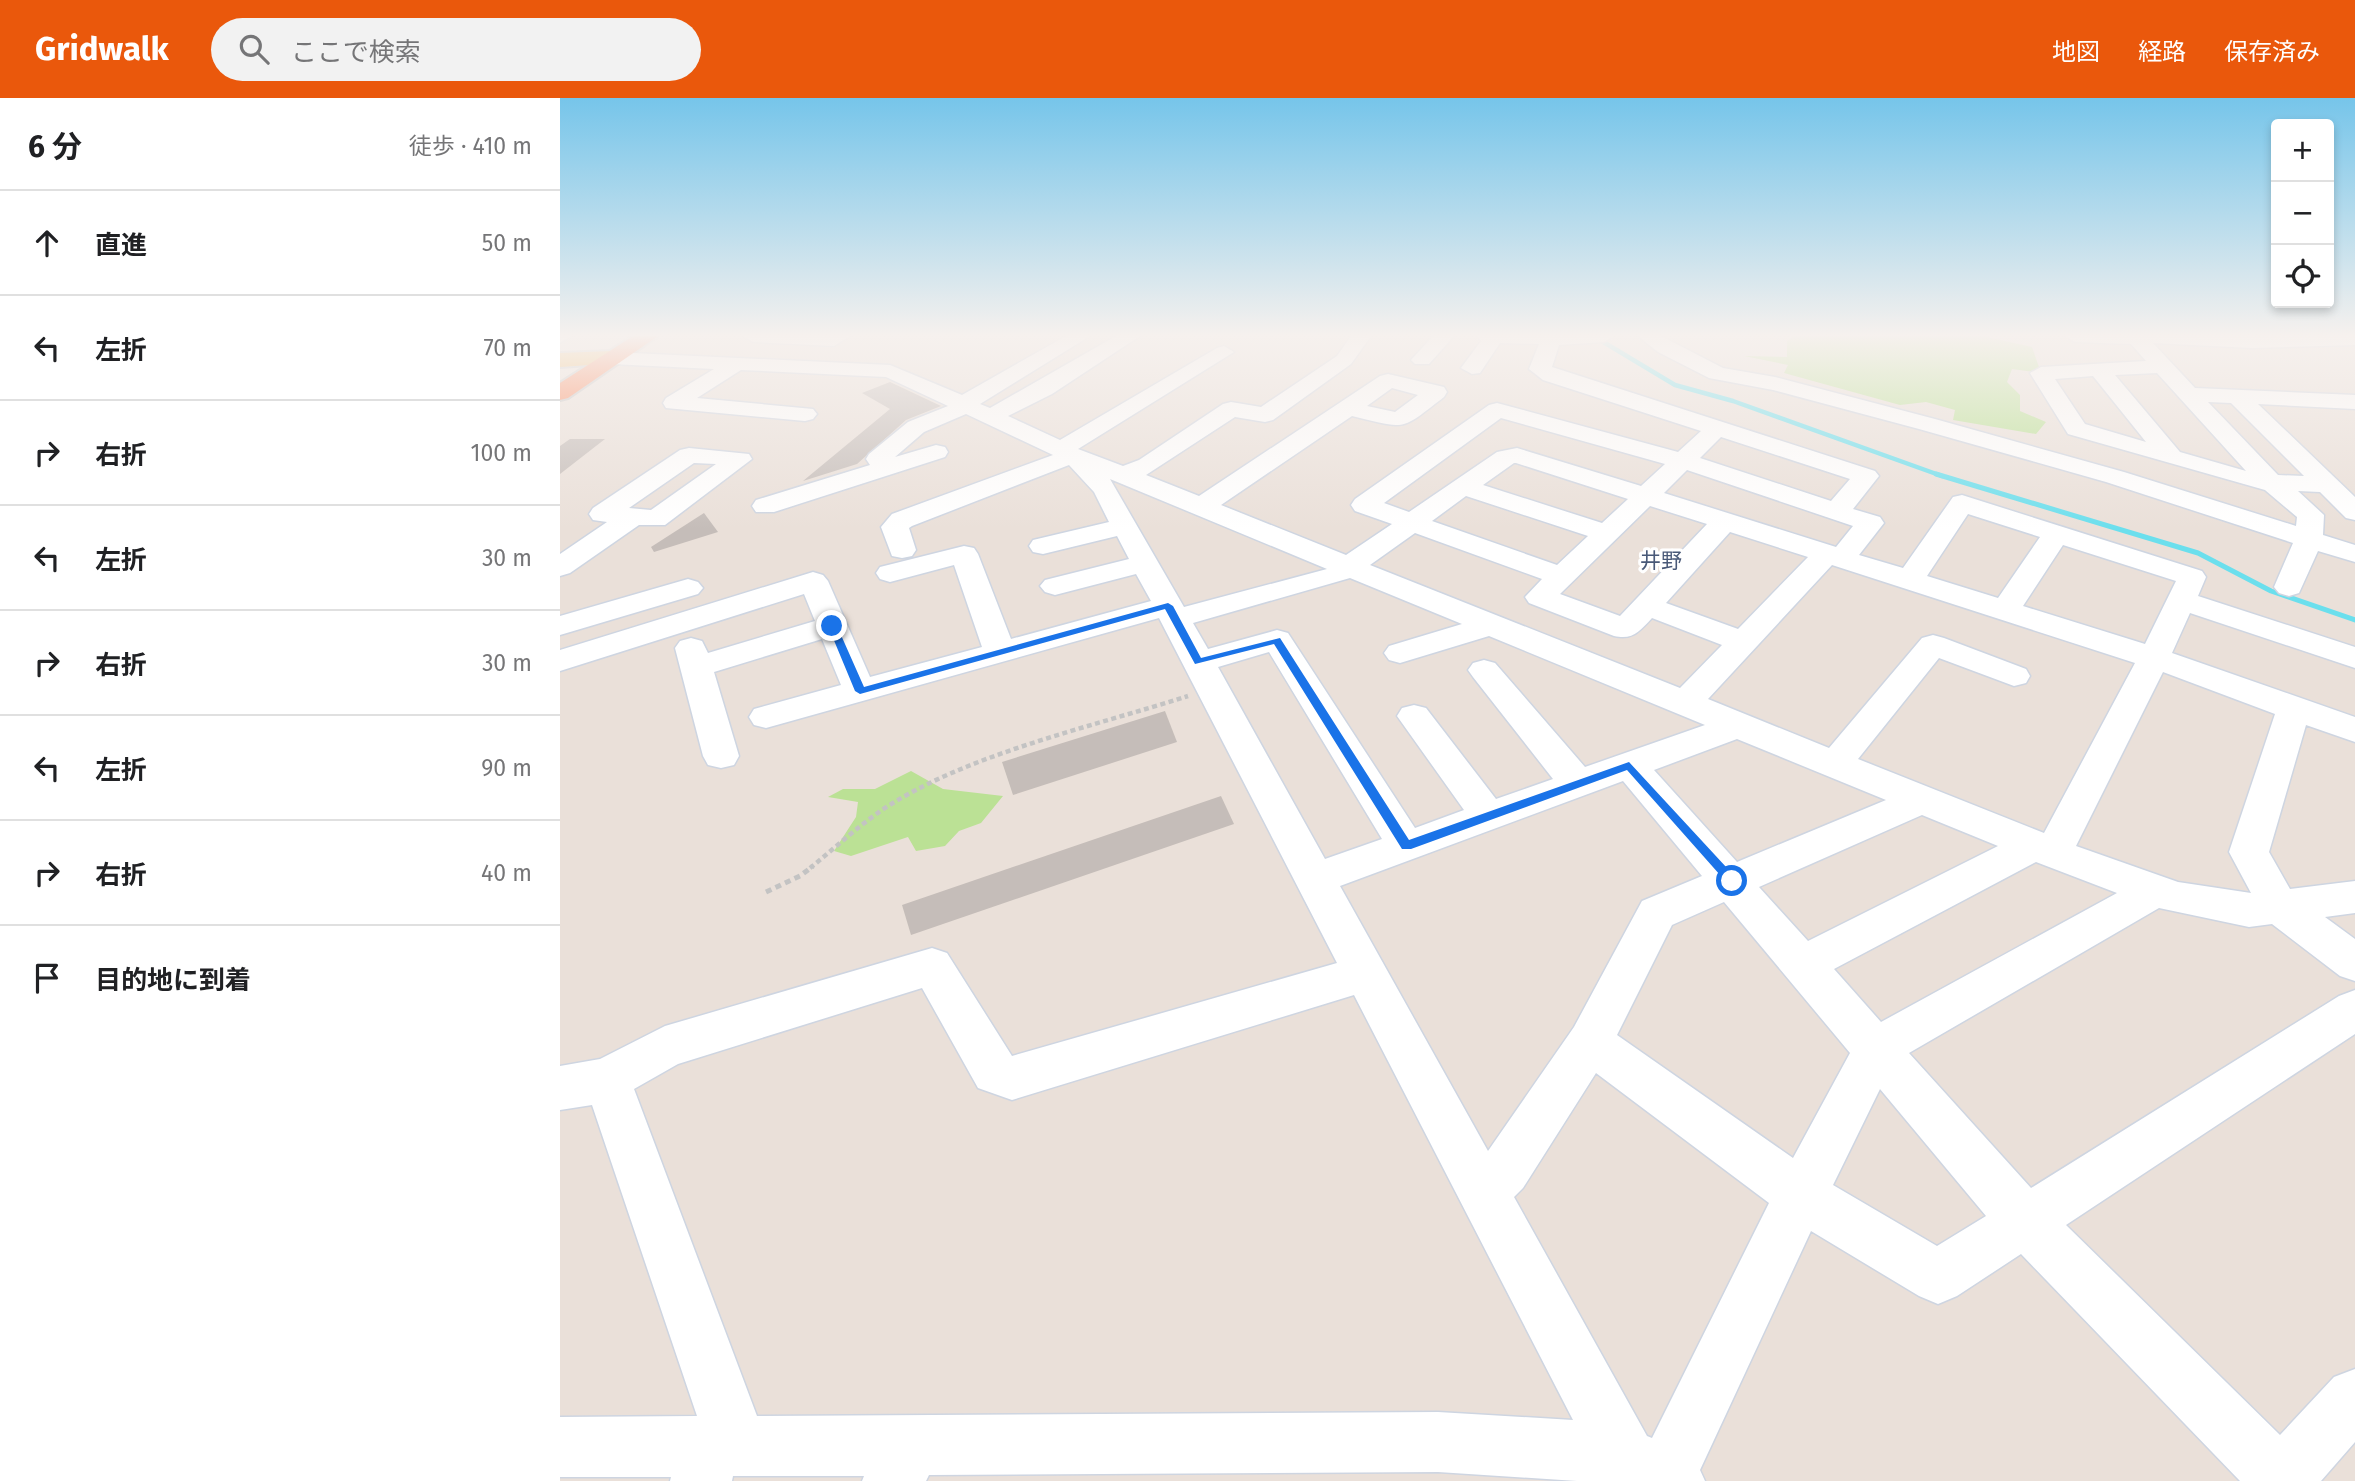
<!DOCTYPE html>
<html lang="ja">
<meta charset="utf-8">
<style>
body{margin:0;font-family:"Fira Sans","Noto Sans JP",sans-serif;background:#f2f2f2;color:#202124}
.controls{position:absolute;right:21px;top:21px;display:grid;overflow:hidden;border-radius:7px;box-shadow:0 4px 10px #0003}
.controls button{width:63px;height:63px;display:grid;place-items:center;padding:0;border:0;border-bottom:2px solid #e0e0e0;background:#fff;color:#202124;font:35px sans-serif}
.stop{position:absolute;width:21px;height:21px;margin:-16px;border:5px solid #1a73e8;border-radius:50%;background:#fff}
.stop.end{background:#1a73e8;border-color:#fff;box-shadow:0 2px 7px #0008}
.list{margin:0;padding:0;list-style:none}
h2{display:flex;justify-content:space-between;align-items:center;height:91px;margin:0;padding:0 28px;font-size:30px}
h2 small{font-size:23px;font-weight:400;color:#757577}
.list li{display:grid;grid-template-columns:46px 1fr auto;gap:21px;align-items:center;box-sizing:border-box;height:105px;padding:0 28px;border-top:2px solid #e0e0e0}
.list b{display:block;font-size:26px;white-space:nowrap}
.list em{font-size:23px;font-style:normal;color:#757577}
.icon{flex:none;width:38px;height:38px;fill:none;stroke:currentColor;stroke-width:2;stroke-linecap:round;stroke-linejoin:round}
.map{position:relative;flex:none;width:1795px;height:1383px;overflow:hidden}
header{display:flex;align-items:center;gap:42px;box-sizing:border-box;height:98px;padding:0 35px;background:#ea580c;color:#fff}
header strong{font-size:33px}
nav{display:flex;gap:38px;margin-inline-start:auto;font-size:24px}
.search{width:490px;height:63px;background:#f2f2f2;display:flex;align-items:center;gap:18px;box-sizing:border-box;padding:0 24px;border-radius:38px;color:#757577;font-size:26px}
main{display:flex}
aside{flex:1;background:#fff}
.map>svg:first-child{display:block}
.green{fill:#bbe195}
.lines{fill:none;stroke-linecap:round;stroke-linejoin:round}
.stream-far1{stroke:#6bdfed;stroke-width:4.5}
.stream{stroke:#6bdfed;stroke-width:5}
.building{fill:#c5bdb9}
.minor-casing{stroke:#ced5e1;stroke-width:3}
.major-casing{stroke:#c3c3c3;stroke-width:4}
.highway-casing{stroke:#c3c3c3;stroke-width:4}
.path-far1{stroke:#c3c3c3;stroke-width:4.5;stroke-dasharray:5 3.5;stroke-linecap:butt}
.path{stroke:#c3c3c3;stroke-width:5;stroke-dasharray:6 4.5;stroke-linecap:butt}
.minor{fill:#fff;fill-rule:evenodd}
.major{fill:#efb459;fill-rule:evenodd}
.highway{fill:#fd8051;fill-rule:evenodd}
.route{fill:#1a73e8}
.labels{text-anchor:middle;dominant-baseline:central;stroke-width:6;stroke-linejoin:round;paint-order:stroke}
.far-quarter-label{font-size:21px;fill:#495978;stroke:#fff}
</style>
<header>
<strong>Gridwalk</strong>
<div class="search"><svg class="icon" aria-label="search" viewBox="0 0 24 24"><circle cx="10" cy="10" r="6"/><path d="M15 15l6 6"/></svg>ここで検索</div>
<nav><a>地図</a><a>経路</a><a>保存済み</a></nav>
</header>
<main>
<aside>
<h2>6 分<small>徒歩 · 410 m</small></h2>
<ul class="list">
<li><svg class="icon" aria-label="ahead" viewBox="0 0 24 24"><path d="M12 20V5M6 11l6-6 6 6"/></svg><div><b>直進</b></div><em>50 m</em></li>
<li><svg class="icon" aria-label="left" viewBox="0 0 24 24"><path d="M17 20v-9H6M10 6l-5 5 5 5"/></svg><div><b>左折</b></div><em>70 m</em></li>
<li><svg class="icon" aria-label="right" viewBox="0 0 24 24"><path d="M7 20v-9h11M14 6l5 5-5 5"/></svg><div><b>右折</b></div><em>100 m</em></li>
<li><svg class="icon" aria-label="left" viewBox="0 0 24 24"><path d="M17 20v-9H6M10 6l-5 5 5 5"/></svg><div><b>左折</b></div><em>30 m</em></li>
<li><svg class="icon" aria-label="right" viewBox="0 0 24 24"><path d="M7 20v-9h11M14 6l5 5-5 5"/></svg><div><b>右折</b></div><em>30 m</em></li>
<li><svg class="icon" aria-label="left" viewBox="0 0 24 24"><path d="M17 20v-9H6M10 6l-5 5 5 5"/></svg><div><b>左折</b></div><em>90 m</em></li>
<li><svg class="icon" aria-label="right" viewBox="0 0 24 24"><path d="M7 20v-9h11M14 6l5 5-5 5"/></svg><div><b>右折</b></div><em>40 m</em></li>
<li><svg class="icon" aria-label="arrive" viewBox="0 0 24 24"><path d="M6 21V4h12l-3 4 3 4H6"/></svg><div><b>目的地に到着</b></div></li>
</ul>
</aside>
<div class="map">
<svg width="1795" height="1383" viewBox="0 0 1795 1383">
<rect width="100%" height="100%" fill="#eae0d9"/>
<!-- green -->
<g class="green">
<polygon points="1234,238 1423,238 1472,249 1481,275 1452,271 1447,284 1460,297 1460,313 1486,324 1476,336 1393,322 1395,312 1366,304 1340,307 1224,275 1228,267 1184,258 1227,259 1227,243"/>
<polygon points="351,673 383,691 443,698 421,725 399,733 385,748 356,753 348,739 291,758 274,753 296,719 298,704 268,699 283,691 315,691"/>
</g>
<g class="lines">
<!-- stream-far1 -->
<polyline class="stream-far1" points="1040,242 1115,287 1173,303 1382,378"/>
<!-- stream -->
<polyline class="stream" points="1376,376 1638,455 1711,493 1795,522"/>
</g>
<!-- building -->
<g class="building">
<polygon points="330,284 381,308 346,322 297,366 243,383 330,311 302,295"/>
<polygon points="10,341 45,341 0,376 0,348"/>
<polygon points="144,415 158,434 94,454 91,449"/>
<polygon points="605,613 617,644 453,697 442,664"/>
<polygon points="661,698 674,726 351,837 342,807"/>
</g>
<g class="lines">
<defs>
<g id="minor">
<polygon points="0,238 11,238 0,245"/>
<polygon points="183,238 290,238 274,248 193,244"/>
<path d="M506 238H530L420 306 430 310 556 238H580L492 296 448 318 500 342 657 250 664 248 674 254 518 351 563 368 579 362 663 306 671 304 701 309 777 258 791 238H811L791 266 713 322 705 324 675 319 586 377 639 398 820 278 828 276 884 289 887 294 884 299C839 334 847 331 792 318L661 407 786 457 832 426 795 413 791 407 795 401 929 307 937 305 1118 354 1141 333 983 282 969 271 979 246 940 245 920 275 912 276 901 270 921 243 917 238H1054L1044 244 999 247 992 269 1315 373 1319 378 1293 411 1320 419 1324 425 1299 457 1343 470 1393 399 1402 397 1642 473 1646 479 1638 498 1795 549V570L1630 515 1612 555 1795 619V644L1746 627 1709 754 1730 791 1795 783V815L1765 819 1795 841V883L1780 878 1712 826 1689 829 1599 810 1349 955 1471 1090 1779 898 1795 892V936L1506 1127 1720 1337 1774 1279 1795 1271V1344L1761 1383H1680L1461 1156 1397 1198 1378 1206 1359 1198 1251 1133 1140 1372 1145 1383H1017L878 1374 369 1377 366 1383H302L304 1378H173L172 1383H110L111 1379H0V1319L137 1318 32 1007 0 1012V968L40 961 105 928 372 850 387 855 452 958 777 865 599 520 206 630 194 627 189 619 194 611 281 587 262 541 154 574 179 658 174 667 161 670 148 667 143 658 115 550 120 543 131 540 142 543 148 555 255 523 244 496 0 573V552L253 474 263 477 268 483 310 579 422 549 394 467 330 484 320 481 316 475 320 469 404 448 414 450 418 456 451 541 591 503 576 476 495 497 485 494 480 488 485 482 569 461 557 438 483 456 473 454 469 448 473 442 549 424 534 394 509 367 352 428 349 430 356 452 352 458 342 460 332 458 321 429 332 416 493 357 406 316 364 334 335 359 376 347 385 349 388 354 385 359 214 414H196L192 408 196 402 310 367 306 361 309 356 348 324 388 308 326 279 181 272 137 300 253 311 257 316 253 321 245 323 106 310 103 305 106 300 154 271 51 266 41 260 51 254 330 267 402 297ZM832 290 858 297 835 314 807 308ZM941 320 1105 366 1081 388 957 350 937 354 849 414 824 405ZM1161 339 1290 381 1271 403 1140 360ZM954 365H956L1068 401 1042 425 923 387ZM1127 372 1293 428 1276 449 1104 395ZM550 381 767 471 624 509ZM906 398 1028 438 997 467 872 423ZM1090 408 1147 426 1060 518 1000 496ZM1408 416 1480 439 1438 500 1367 478ZM1170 434 1248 459 1178 531 1106 505ZM855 435 982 481 965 499 969 505 1054 538C1073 542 1079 534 1092 520L1162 547 1120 590 810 467ZM1503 447 1616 483 1585 546 1463 508ZM1272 467 1575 565 1484 735 1298 661 1379 560 1454 588 1466 585 1470 578 1466 571 1384 540 1373 537 1362 540 1269 650 1148 601ZM790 480 902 526 829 548 824 555 829 562 840 565 929 538 1145 627 1025 669 935 565 924 562 913 565 908 572 913 579 993 681 936 701 866 610 854 607 842 610 837 618 904 712 855 730 728 535 717 532 648 551 633 525ZM709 554 822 741 765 761 658 569ZM1603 574 1715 616 1669 754 1691 795 1618 784 1516 748ZM1177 641 1326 702 1177 764 1094 672ZM1063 683 1142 778 1082 803 1014 929 928 1053 780 788ZM1362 717 1438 748 1248 843 1199 789ZM1476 764 1557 795 1321 924 1274 871ZM1164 804 1290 955 1233 1060 1057 937 1112 827ZM362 890 418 990 452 1002 794 897 1013 1322 878 1314 197 1318 74 991 118 966ZM1036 975 1209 1105 1092 1340 1087 1338 954 1099 963 1090ZM1320 991 1426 1118 1377 1148 1273 1087Z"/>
<polygon points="873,238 894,238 869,266 855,266 851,262"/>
<path d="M1078 238H1101L1163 270 1215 279 1375 321 1564 374 1736 428 1737 419 1705 392 1508 336 1470 275 1481 269 1586 263 1571 246 1515 244 1505 238H1795V247L1692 250 1593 245 1635 290 1795 297V311L1698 306 1795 399V422L1786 420 1760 394 1738 393 1764 417 1763 437 1795 447V464L1758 453 1739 495 1729 498 1719 495 1714 489 1733 445 1546 384 1359 331 1213 292 1149 280 1098 254ZM1597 275 1686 373 1620 354 1555 277ZM1533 278 1586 344 1525 326 1495 281ZM1648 304 1671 305 1744 378 1718 377Z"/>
<path d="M129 350 189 356 192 361 105 427H79L10 475 0 478V456L47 424 33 422 29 416 33 410 120 352ZM134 365 156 366 91 412 69 410Z"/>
<polygon points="128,481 138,484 143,490 138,496 0,537 0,518"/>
</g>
<polygon id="major" points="51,253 59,255 62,260 59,265 0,269 0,255"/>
<polygon id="highway" points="73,238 98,238 8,300 0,302 0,285"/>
</defs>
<!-- minor casing -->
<use href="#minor" class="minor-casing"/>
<!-- major casing -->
<use href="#major" class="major-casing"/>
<!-- highway casing -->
<use href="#highway" class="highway-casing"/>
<!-- path-far1 -->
<path class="path-far1" d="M250 770C274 751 297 729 322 712 406 656 532 629 628 598"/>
<!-- path -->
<polyline class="path" points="206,794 240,778 253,768"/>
<!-- minor -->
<use href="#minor" class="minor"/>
<!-- major -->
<use href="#major" class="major"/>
<!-- highway -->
<use href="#highway" class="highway"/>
</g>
<!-- sky -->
<linearGradient id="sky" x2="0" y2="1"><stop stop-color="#76c5ea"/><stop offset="0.55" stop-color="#f6f1ee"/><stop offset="1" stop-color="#f6f1ee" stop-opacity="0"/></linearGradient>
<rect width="1795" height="431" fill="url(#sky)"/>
<!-- route -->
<polygon class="route" points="608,505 613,508 641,560 720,540 849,742 1069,664 1179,783 1177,786 1168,786 1067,672 851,751 842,751 714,546 635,566 605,511 300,596 295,593 268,528 272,525 277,528 304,589"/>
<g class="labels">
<!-- far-quarter labels -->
<g class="far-quarter-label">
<text x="1101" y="463">井野</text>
</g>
</g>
</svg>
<div class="controls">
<button>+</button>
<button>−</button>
<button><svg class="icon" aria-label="locate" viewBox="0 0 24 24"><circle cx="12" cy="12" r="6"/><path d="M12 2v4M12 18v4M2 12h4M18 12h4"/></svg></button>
</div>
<div class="stop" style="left:1172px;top:783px"></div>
<div class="stop end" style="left:272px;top:528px"></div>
</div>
</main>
